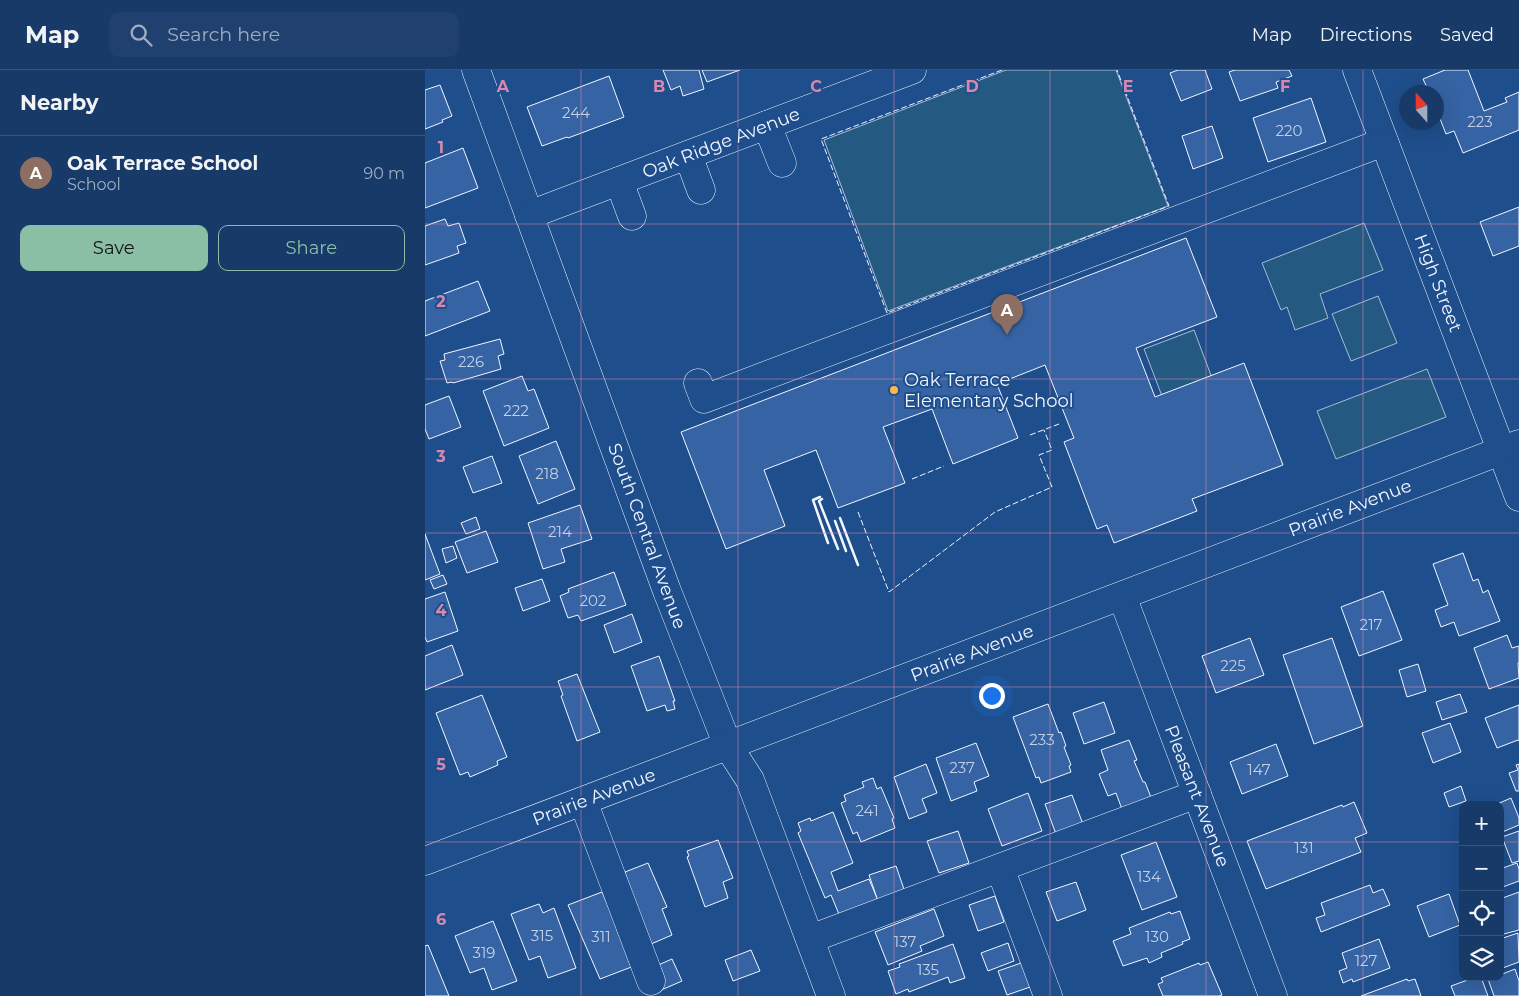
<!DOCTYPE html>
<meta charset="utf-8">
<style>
body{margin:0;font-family:Montserrat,sans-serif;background:#20416f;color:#f1f3f6}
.controls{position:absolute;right:15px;bottom:15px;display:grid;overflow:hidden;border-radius:10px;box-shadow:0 5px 20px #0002}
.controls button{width:45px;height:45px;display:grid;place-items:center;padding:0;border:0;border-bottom:1px solid #36547d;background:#173a69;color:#f1f3f6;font:25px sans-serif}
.compass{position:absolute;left:974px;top:15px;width:45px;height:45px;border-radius:50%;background:#173a69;box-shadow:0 5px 20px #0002;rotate:339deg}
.you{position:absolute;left:566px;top:625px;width:18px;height:18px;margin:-12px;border:4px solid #fff;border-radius:50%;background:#1a73e8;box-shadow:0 0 0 8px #1a73e833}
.badge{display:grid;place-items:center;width:32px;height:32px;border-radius:50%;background:#8abfa5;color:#fff;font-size:16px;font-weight:700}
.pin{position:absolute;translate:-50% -41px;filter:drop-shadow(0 1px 2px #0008)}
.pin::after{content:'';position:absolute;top:26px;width:18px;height:15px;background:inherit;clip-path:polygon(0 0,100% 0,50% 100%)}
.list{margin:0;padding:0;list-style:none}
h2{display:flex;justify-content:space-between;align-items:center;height:65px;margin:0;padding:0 20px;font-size:21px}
h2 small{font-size:16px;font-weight:400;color:#9eadc0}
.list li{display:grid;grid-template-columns:32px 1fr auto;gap:15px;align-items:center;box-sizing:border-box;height:75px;padding:0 20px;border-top:1px solid #36547d}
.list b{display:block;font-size:19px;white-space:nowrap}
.list p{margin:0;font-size:16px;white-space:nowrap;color:#9eadc0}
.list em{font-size:16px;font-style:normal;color:#9eadc0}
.actions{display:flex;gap:10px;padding:15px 20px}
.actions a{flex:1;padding:11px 0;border:1px solid #8abfa5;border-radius:10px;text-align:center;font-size:18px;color:#8abfa5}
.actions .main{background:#8abfa5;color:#111}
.icon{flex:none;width:28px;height:28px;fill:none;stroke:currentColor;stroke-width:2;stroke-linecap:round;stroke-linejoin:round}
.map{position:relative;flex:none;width:1094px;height:926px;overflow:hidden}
header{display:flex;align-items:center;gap:30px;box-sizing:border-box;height:70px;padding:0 25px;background:#173a69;border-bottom:1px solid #36547d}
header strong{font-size:24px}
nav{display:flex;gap:28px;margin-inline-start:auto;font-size:18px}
.search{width:350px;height:45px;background:#20416f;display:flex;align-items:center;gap:12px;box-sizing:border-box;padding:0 18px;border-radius:10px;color:#9eadc0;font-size:19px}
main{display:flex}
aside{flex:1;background:#173a69}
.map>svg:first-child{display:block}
.green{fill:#245a82;stroke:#a8bbd7}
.building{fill:#3563a3;stroke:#f2f6ff}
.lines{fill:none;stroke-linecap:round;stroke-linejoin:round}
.minor-casing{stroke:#f2f6ff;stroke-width:29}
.major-casing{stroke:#f2f6ff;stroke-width:29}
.minor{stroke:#1f4e8c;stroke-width:28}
.major{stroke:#1f4e8c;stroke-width:28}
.fence{stroke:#f2f6ff;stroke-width:1;stroke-dasharray:6 2.5;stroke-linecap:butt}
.wall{stroke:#f2f6ff;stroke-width:2.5}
.grid{fill:none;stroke:#da87ad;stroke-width:1;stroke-opacity:0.55}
.poi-dot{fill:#ffb74d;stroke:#1f4e8c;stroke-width:2}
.labels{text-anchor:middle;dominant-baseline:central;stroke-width:4;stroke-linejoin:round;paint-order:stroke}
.number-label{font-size:15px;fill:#c3d1e8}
.street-label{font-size:18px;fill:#f2f6ff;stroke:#1f4e8c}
.poi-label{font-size:18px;fill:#f2f6ff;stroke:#1f4e8c;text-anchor:start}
.grid-label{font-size:16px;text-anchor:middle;font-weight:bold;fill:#da87ad;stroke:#1f4e8c;stroke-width:4;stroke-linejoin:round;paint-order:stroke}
</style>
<header>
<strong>Map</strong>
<div class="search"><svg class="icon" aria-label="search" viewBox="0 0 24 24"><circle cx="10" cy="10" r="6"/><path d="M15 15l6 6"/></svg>Search here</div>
<nav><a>Map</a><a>Directions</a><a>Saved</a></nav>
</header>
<main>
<aside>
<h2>Nearby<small></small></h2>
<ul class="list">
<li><span class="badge" style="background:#8d6e63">A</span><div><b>Oak Terrace School</b><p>School</p></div><em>90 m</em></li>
</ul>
<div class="actions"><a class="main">Save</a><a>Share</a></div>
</aside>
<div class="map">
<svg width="1094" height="926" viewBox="0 0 1094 926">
<rect width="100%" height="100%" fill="#1f4e8c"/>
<!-- green -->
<g class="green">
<polygon points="581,0 691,0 743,136 463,241 399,70"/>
<polygon points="939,153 958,200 895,224 903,248 870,260 862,237 856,240 837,193"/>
<polygon points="953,226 972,273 926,291 907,244"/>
<polygon points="769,260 787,308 737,326 719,279"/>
<polygon points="1002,299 1021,347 911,389 892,341"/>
</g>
<!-- building -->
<g class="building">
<polygon points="238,0 274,0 279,19 258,26 255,16 246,20"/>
<polygon points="277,0 315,0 282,12"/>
<polygon points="753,0 780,0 787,19 756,31 745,3"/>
<polygon points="810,0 864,0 867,6 851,12 853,18 815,31 804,2"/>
<polygon points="1020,0 1043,0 1059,41 1082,32 1080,28 1094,22 1094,60 1038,83 1029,61 1021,64 1012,41 1012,22 1004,22 998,9"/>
<polygon points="184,6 199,47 143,68 142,67 117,76 102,37"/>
<polygon points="15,15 27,46 17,50 18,52 0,59 0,20"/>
<polygon points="886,28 901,72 843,92 828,48"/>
<polygon points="787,56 798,88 768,99 757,66"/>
<polygon points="38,78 53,118 0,138 0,93"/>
<polygon points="1094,137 1094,176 1068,186 1055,152"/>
<polygon points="20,149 23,156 34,153 41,173 32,176 34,183 0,195 0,156"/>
<polygon points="761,168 792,247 711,278 730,327 819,293 858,395 767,429 772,441 689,473 682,455 672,459 639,372 649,368 620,295 572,314 593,368 528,394 507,339 458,357 480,413 413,438 391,380 339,400 360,456 301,479 256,362"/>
<polygon points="53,211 65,241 0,266 0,231"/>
<polygon points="75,269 79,284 73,286 76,299 28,313 27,312 22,313 15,291 20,290 19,284"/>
<polygon points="97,306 103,321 109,319 124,358 79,376 58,321"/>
<polygon points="24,326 36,357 4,369 0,359 0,335"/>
<polygon points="131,371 150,419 113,434 94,386"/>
<polygon points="67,386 77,413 48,423 38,397"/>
<polygon points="155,435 167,469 136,479 140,492 118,499 103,453"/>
<polygon points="51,447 55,459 41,464 36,453"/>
<polygon points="61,461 73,492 42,503 30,472"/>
<polygon points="0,464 15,504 0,510"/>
<polygon points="28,476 32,488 21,493 17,479"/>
<polygon points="1038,483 1048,511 1053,509 1058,523 1063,520 1075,551 1034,566 1029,552 1016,557 1010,540 1023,535 1008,494"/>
<polygon points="189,502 201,535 156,551 153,545 143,548 135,526 144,522 143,519"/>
<polygon points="18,505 22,514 9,519 5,510"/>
<polygon points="117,509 125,531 98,541 90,518"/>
<polygon points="958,521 977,570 934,586 916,537"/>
<polygon points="20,522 33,561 2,572 0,567 0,529"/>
<polygon points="207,544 217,572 189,583 179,555"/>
<polygon points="1082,565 1087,578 1094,576 1094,593 1093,593 1094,608 1064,619 1049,578"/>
<polygon points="825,568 839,605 791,623 777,586"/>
<polygon points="907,568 938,656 889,674 858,585"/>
<polygon points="27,575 38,605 0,620 0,586"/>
<polygon points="234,586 250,631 248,631 250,639 242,641 240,635 222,641 206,596"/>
<polygon points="993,594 1001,621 982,627 974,600"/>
<polygon points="152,604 175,662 152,671 136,626 138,625 133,611"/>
<polygon points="1035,624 1042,642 1017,650 1011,632"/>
<polygon points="57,625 82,687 72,691 73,695 45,707 43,702 35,705 11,643"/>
<polygon points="679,632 690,663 659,674 648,643"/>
<polygon points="623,634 634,663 636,662 641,676 639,677 646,695 644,696 646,702 616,713 614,707 611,708 588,647"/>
<polygon points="1094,635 1094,671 1093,670 1072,678 1060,648"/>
<polygon points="1025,653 1036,682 1008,693 997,663"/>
<polygon points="704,670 712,690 709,691 718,712 720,712 727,730 698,742 691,723 683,726 674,704 683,700 676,680"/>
<polygon points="551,673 564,706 549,712 552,721 526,731 511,688"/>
<polygon points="851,674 863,706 817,724 805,692"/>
<polygon points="501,694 512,723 497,729 502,742 484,749 469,707"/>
<polygon points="1094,694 1094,721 1091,721 1084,703 1093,700 1091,695"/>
<polygon points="448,708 452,719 456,717 469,748 467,749 470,758 436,772 432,762 428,764 416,733 421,731 419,725 439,717 437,712"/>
<polygon points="1036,716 1041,731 1024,737 1019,723"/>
<polygon points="603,723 617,761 577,776 563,739"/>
<polygon points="647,725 659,757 632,767 620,734"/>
<polygon points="1086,728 1094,748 1094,755 1075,763 1075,735 1070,735"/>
<polygon points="929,732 942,763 930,768 936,782 841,819 822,771 917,735 918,737"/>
<polygon points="408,742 428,793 406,802 413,821 444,809 454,833 416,849 406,825 400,828 373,763 376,761 373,753 385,748 386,751"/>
<polygon points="533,761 544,793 514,803 502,771"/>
<polygon points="1094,761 1094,791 1087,793 1077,767"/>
<polygon points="293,770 308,808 298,812 303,828 280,837 262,787 264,786 262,781"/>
<polygon points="731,772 752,827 717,840 696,785"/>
<polygon points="223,793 242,837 237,839 247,865 226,874 202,812 203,812 200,802"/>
<polygon points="1092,793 1094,799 1094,811 1075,818 1075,799"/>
<polygon points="471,796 481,825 454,834 444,805"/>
<polygon points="651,812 661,840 632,851 621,822"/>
<polygon points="945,815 948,823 958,819 965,835 896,862 891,848 900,845 896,833"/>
<polygon points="177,822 209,896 175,909 143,835"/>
<polygon points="1094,822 1094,860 1075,865 1075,829"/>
<polygon points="1024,824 1035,855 1004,867 992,836"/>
<polygon points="570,826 579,852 553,861 544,835"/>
<polygon points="114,834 118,843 129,838 151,898 123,908 115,886 104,890 86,844"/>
<polygon points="509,839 519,866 495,876 497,881 463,895 450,862"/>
<polygon points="755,841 765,869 757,872 758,874 736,883 737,887 724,893 722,888 698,896 688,871 706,864 704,858 745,842 746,844"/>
<polygon points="68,851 92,911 67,920 59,898 45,903 30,866"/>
<polygon points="1093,863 1094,892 1075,899 1075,869"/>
<polygon points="954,869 965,898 928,912 927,909 918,913 914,901 922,898 917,883"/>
<polygon points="583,873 589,891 563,901 556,883"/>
<polygon points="528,874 540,908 525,913 523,907 484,922 483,919 471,924 463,901 475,897 474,894"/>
<polygon points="3,875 24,926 0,926 0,876"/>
<polygon points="326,880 335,901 308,911 300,890"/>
<polygon points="247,889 257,911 234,921 224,899"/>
<polygon points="599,892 608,916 582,925 573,901"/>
<polygon points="783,892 797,925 794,926 738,926 733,914 738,912 736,908 774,893 775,895"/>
<polygon points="1090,899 1094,911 1094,926 1069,926 1063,909 1068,907 1075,907 1075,905"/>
<polygon points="1051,907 1056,907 1063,926 1030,926 1026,916"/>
<polygon points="982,909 983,911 990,909 996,926 936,926"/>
</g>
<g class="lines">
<defs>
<g id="minor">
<polyline points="51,0 242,521 303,676 325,710 406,926"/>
<polyline points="932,0 1094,427"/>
<polyline points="342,55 357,93"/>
<polyline points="263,85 276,120"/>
<polyline points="194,111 207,146"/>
<polyline points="104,145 487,0"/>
<polyline points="273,313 279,329 959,72"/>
<polyline points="697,526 848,926"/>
<polyline points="158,731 226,911"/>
<polyline points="575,798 623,926"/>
<polyline points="385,869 772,724"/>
</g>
<polyline id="major" points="0,791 1094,374"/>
</defs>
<!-- minor casing -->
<use href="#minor" class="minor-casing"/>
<!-- major casing -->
<use href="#major" class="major-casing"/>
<!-- minor -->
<use href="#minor" class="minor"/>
<!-- major -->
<use href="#major" class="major"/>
<!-- fence -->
<g class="fence">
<polyline points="577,0 396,69 462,243 744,136 692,0"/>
<polyline points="605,365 634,354"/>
<polyline points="487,409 519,396"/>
<polyline points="433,442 464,522 570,442 627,417 614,385 627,380 619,360"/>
</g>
<!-- wall -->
<g class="wall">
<polyline points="395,427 388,430 403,473"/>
<polyline points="397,429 394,431 413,479"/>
<polyline points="415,448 433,495"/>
<polyline points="410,451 421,481"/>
</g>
</g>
<!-- grid -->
<path class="grid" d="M156 0V926M313 0V926M469 0V926M625 0V926M781 0V926M938 0V926M0 154H1094M0 309H1094M0 463H1094M0 617H1094M0 772H1038M1075 772H1094"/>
<!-- markers -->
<circle class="poi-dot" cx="469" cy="320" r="5"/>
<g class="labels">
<!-- number labels -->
<g class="number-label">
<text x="151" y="42">244</text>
<text x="1055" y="51">223</text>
<text x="864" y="60">220</text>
<text x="46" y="291">226</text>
<text x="91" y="340">222</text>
<text x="122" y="403">218</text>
<text x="135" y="461">214</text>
<text x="168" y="530">202</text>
<text x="946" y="554">217</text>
<text x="808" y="595">225</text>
<text x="617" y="669">233</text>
<text x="537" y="697">237</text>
<text x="834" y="699">147</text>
<text x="442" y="740">241</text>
<text x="879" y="777">131</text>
<text x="724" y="806">134</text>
<text x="117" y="865">315</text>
<text x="176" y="866">311</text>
<text x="732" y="866">130</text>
<text x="480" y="871">137</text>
<text x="59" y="882">319</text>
<text x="941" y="890">127</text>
<text x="503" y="899">135</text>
</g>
<!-- street labels -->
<g class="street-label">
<text transform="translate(296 73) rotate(-21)">Oak Ridge Avenue</text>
<text transform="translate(1013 213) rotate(69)">High Street</text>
<text transform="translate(925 438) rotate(-21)">Prairie Avenue</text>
<text transform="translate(222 466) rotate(70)">South Central Avenue</text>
<text transform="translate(547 583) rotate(-21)">Prairie Avenue</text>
<text transform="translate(772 726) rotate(69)">Pleasant Avenue</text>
<text transform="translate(169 727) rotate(-21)">Prairie Avenue</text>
</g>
<!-- poi labels -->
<g class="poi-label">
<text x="479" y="310">Oak Terrace<tspan x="479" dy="21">Elementary School</tspan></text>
</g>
</g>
<g class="grid-label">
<text x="78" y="22">A</text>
<text x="234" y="22">B</text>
<text x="391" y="22">C</text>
<text x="547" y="22">D</text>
<text x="703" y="22">E</text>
<text x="860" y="22">F</text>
<text x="16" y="83">1</text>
<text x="16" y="237">2</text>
<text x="16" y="392">3</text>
<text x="16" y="546">4</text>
<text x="16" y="700">5</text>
<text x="16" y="855">6</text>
</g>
</svg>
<div class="controls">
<button>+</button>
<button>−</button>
<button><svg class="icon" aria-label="locate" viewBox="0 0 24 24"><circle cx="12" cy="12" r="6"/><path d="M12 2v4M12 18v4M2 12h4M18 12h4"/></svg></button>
<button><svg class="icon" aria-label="layers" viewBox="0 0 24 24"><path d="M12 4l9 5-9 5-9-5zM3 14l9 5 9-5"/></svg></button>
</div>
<svg class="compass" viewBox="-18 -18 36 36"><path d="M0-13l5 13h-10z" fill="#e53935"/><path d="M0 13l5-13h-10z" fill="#9eadc0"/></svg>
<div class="you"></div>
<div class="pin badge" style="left:582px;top:265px;background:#8d6e63">A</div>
</div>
</main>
